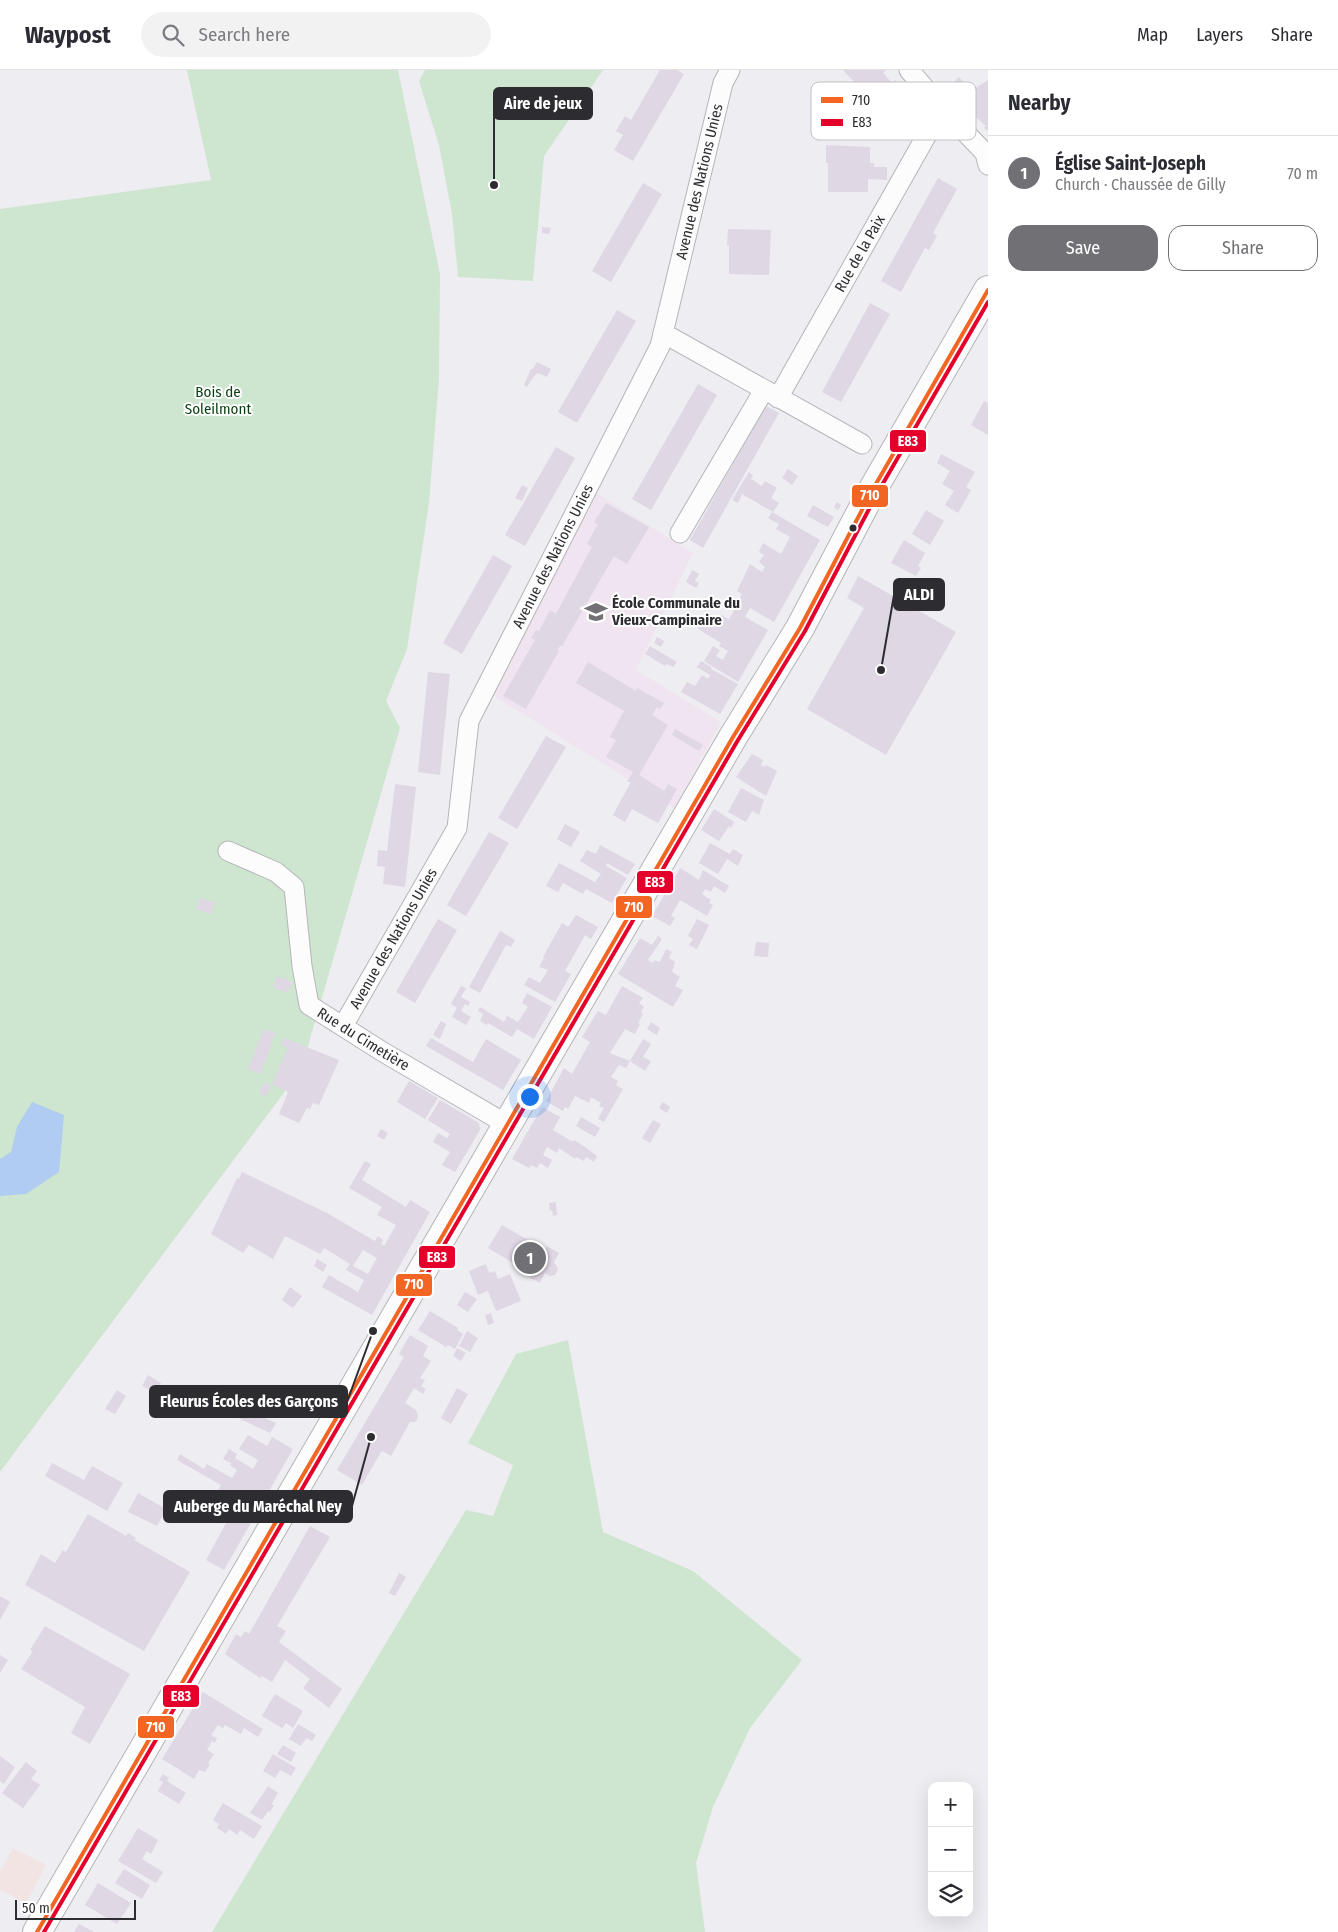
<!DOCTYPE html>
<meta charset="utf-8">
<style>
body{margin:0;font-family:"Fira Sans Condensed",sans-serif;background:#f2f2f3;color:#2b2b33}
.controls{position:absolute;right:15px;bottom:15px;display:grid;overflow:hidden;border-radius:10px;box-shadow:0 5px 20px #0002}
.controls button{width:45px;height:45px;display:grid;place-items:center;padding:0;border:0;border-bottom:1px solid #e1e1e2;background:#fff;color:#2b2b33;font:25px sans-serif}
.scale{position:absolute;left:15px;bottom:12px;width:121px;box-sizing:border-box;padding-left:5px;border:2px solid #2d2c30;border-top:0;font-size:14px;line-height:18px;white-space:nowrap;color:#2d2c30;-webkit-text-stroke:4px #fff;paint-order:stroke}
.you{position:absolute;left:529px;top:1026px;width:18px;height:18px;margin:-12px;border:4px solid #fff;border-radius:50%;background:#1a73e8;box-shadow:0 0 0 8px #1a73e833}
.badge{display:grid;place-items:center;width:32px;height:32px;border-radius:50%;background:#717074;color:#fff;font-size:16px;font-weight:700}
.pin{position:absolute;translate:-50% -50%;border:2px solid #fff;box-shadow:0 1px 5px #0006}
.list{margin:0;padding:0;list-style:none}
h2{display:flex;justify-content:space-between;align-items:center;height:65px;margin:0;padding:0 20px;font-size:21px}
h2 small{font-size:16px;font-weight:400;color:#7c7c81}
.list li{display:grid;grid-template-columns:32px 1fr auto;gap:15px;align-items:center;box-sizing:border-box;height:75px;padding:0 20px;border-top:1px solid #e1e1e2}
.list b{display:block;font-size:19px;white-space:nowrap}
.list p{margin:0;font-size:16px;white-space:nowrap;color:#7c7c81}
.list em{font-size:16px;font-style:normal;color:#7c7c81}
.actions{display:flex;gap:10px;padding:15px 20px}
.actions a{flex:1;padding:11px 0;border:1px solid #717074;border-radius:15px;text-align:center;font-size:18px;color:#717074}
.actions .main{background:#717074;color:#fff}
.icon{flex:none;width:28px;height:28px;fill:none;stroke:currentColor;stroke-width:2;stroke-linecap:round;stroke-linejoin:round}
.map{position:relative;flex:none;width:988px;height:1862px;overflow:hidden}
header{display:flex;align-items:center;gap:30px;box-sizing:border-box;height:70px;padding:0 25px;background:#fff;border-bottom:1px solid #e1e1e2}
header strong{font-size:24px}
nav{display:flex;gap:28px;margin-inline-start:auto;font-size:18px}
.search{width:350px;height:45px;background:#f2f2f3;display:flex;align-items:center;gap:12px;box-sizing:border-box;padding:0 18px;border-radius:28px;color:#7c7c81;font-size:19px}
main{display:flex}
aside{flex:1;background:#fff}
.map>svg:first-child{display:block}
.industrial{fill:#f2e4e3}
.education{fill:#efe4ef}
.green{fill:#cee5d0}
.water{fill:#b1ccf2}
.building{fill:#dfd7e4;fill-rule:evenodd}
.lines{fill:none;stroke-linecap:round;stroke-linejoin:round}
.minor-casing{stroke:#b5b5b8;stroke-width:21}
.primary-casing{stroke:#b5b5b8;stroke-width:30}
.minor{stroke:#fcfcfd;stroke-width:19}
.primary{stroke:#fcfcfd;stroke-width:28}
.bus-1-casing{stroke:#fff;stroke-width:8}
.bus-2-casing{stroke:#fff;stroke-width:8}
.bus-1{stroke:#f26522;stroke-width:4}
.bus-2{stroke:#e4002b;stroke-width:4}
.bus-dot{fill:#2d2c30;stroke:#fff;stroke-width:2}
.labels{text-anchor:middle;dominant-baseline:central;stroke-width:4;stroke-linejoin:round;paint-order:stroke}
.street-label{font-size:15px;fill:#2d2c30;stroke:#fff}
.park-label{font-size:15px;fill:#083f11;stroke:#fff}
.poi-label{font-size:15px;font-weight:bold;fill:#2d2c30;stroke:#fff;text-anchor:start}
.key{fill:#fff;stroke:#c0c0c1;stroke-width:1}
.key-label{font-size:14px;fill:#2d2c30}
.leader{fill:none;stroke:#2d2c30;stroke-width:2}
.callout-dot{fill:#2d2c30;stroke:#fff;stroke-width:2}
.callout{fill:#2d2c30;stroke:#2d2c30;stroke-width:2}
.callout-label{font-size:16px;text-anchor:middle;font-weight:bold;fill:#fff}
.line-badge{stroke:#fff;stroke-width:2}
.badge-label{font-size:14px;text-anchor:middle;font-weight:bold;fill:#fff}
</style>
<header>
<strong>Waypost</strong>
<div class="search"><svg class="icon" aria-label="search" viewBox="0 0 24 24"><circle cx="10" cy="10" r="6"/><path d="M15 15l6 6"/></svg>Search here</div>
<nav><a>Map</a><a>Layers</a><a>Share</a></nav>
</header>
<main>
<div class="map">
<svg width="988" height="1862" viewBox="0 0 988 1862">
<rect width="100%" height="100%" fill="#eeedf2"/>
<!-- industrial -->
<polygon class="industrial" points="13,1778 46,1795 26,1834 0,1819 0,1802"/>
<!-- education -->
<polygon class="education" points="590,419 693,483 636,600 721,652 674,738 488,622"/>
<!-- green -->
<g class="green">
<polygon points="187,0 398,0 440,204 439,308 429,433 407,579 386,631 400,658 301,1000 0,1402 0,139 211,110"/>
<polygon points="425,0 603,0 544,86 533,211 458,207 452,144 439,75 419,11"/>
<polygon points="568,1270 603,1462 693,1501 802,1590 750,1658 713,1737 696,1793 705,1862 212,1862 466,1440 493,1446 513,1395 468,1373 516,1284"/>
</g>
<!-- water -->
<polygon class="water" points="32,1032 64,1045 59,1102 26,1124 0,1126 0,1089 11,1082 17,1057"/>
<!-- building -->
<g class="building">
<polygon points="660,0 677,0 684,4 633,91 614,80 623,65 616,61 625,46 631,50"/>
<polygon points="843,0 886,0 883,3 892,13 895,10 912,31 909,33 915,41 896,57"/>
<polygon points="959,7 971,21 988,10 988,61 984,58 986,56 957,30 949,21 956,15 954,12"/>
<polygon points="826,75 870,77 870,93 874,93 874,97 887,97 887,110 868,109 868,122 828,122 828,93 826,93"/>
<polygon points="938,108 957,119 933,163 937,166 929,180 925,178 901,222 881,211"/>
<polygon points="643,113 662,124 611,212 592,201"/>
<polygon points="542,157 551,158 549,164 542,163"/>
<polygon points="728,159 771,160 769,205 729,204 729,175 727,175"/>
<polygon points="870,233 890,244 841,332 822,322"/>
<polygon points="617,240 636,251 577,353 558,342"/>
<polygon points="537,292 551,299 547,307 538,303 534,306 527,317 524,315 531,299 533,299"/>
<polygon points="698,314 717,325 651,440 632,429"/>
<polygon points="984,331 988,333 988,365 971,355"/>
<polygon points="766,336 779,343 703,478 690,470"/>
<polygon points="556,377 575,388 525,476 505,465"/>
<polygon points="941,384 975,402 966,417 971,420 958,443 945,435 954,421 942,414 950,401 937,393"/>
<polygon points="788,399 798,406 792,415 782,408"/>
<polygon points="749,402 753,405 751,409 762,416 765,411 777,418 771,428 779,433 773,442 742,424 738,433 732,430"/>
<polygon points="522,415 528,418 522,431 515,428"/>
<polygon points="837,432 841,435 838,440 834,437"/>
<polygon points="606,433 649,457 627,494 614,486 562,576 560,576 557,580 559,581 526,639 503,626 535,570 531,568 536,560 539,561 550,540 556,544 592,477 587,474 598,454 594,452"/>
<polygon points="813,435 834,447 828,457 807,446"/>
<polygon points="926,440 944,451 930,475 912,464"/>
<polygon points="772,442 820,470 774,552 750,538 745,547 768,560 738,612 704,591 713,576 720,580 716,586 723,590 728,581 719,576 721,573 698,559 702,549 714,557 721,545 729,549 734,540 724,535 728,527 738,531 742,524 737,521 750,494 762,502 765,497 759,492 764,485 759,482 763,473 781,484 790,467 776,459 779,454 768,448"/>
<polygon points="904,470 925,483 918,496 921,498 916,506 891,493"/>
<polygon points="493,485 512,496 462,584 443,573"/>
<polygon points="692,500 699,504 695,511 699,513 696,518 686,512"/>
<polygon points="858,506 956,562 886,685 807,639 864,538 847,528"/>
<polygon points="657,567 664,571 661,577 654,573"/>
<polygon points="650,576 677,592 673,597 666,594 665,596 645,584"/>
<polygon points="701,591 711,597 711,599 738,614 720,644 681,622 687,612 695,616 702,605 708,609 710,605 697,597"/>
<polygon points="588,592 636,621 637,618 664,633 660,639 657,637 652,645 668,655 639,705 664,721 668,714 677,719 658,753 632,739 625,752 613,745 631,712 627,712 633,702 606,687 616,670 610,667 624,641 576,613"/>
<polygon points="428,602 450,604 440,705 418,702"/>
<polygon points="675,659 703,675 699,681 672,665"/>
<polygon points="546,666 566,677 517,759 498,748"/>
<polygon points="752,684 763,690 761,695 764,697 766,695 777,701 766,726 736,707"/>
<polygon points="395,714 416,717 405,817 383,814 385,797 377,796 378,780 387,781"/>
<polygon points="741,718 764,730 759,745 752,741 746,752 728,742"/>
<polygon points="714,739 734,752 731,758 729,756 719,771 701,760"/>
<polygon points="565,754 580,762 571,777 557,769"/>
<polygon points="489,762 509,773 466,846 447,835"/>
<polygon points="710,773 730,784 733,779 743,785 738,796 727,789 718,804 699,793"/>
<polygon points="600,775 635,794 628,805 607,793 606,796 627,808 612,833 586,819 583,824 563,813 558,822 546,816 559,793 595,812 601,804 580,791 587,780 596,784"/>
<polygon points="680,798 699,810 703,800 729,816 725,823 714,816 711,822 705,819 702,824 711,830 709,833 713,835 707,846 680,830 671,846 675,848 670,856 652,846"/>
<polygon points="200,828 215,832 211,844 196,839"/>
<polygon points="576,845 598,857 591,869 585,865 565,901 571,904 555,932 524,915 529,907 540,913 548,900 539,897 544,888 543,887 562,853 568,857"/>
<polygon points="438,849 457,860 415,933 396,922"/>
<polygon points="697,849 709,855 697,879 689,875 693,869 688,866"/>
<polygon points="500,861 515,870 511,877 506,875 480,923 469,917"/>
<polygon points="658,866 662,869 648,890 653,893 654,890 660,892 666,879 672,882 669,888 675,892 672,902 680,907 675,916 683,920 673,937 618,904 640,868 652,875"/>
<polygon points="756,872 769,873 768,887 754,886"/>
<polygon points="277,906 292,912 288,923 273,917"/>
<polygon points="461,916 466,918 461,927 470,932 468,936 465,934 461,941 471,947 466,955 452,947 457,938 451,934"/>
<polygon points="622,916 643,928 639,933 644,937 641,942 643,944 638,953 640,954 635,964 625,959 610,983 630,991 626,998 619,995 611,1007 618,1011 616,1015 623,1019 604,1052 598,1049 604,1038 599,1036 601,1033 591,1027 589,1033 575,1026 568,1039 565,1037 563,1041 546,1031 564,998 572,1004 590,972 582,967 598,941 606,945"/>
<polygon points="527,923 552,937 534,969 517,959 512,967 488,953 487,955 480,951 483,944 478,941 480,937 504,952 507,946 518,952 528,937 522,933"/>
<polygon points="441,951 446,954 440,969 433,965"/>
<polygon points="651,952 660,958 657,965 647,959"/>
<polygon points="264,959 275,963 261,1004 248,999"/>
<polygon points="284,968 339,990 319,1035 313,1033 310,1039 307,1038 299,1053 279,1044 288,1022 272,1014 288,978 281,975"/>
<polygon points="431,968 473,992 486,969 521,990 503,1020 426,976"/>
<polygon points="643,969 651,974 643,987 651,991 645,1001 630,991"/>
<polygon points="409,1011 438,1028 425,1049 397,1032"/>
<polygon points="264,1013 271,1016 266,1026 259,1023"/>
<polygon points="440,1030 479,1053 480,1060 455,1102 442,1095 450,1082 433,1072 438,1063 447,1068 450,1064 428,1050"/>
<polygon points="663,1032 670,1037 667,1043 659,1038"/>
<polygon points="542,1037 560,1047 553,1060 573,1072 574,1070 585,1077 597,1086 594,1092 586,1087 584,1091 576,1087 575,1089 559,1078 557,1083 547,1077 543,1085 552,1090 548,1098 540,1093 537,1098 531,1095 529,1098 512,1089"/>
<polygon points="581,1047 600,1058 595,1067 576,1056"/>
<polygon points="653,1050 661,1054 650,1073 642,1068"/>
<polygon points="381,1059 388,1063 384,1070 377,1066"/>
<path d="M365 1091 371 1094 362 1110 406 1137 410 1130 430 1142 372 1245 322 1217 329 1205 358 1222 364 1210 346 1200 350 1194 324 1178 320 1184 285 1166 273 1189 249 1175 243 1183 211 1164 237 1108 239 1109 242 1102 327 1143 375 1171 378 1166 383 1170 381 1174 384 1176 396 1155 377 1145 382 1137 349 1118ZM363 1180 377 1188 368 1204 353 1196Z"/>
<polygon points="556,1132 557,1145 553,1146 552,1140 550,1141 549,1133"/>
<polygon points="502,1155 545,1180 547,1176 559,1183 554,1192 558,1199 555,1205 549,1206 545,1203 540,1213 530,1208 532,1204 488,1178"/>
<polygon points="317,1189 327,1195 323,1202 314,1196"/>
<polygon points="486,1194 489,1203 495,1201 498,1209 510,1204 521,1231 496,1241 488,1221 478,1225 469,1201"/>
<polygon points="290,1217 302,1226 293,1238 282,1230"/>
<polygon points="465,1222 477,1229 468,1242 457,1235"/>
<polygon points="430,1241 458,1258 457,1260 463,1264 455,1279 448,1275 446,1277 418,1260"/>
<polygon points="491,1243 494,1253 488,1255 485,1245"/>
<polygon points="467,1261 478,1268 470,1282 459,1276"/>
<polygon points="410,1265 428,1276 423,1286 431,1291 420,1308 425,1310 421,1316 426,1319 423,1324 414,1318 405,1333 416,1340 418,1346 416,1352 410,1352 391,1386 383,1381 381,1382 362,1415 337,1400 404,1287 399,1284"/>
<polygon points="457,1278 466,1283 461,1291 453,1286"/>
<polygon points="148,1305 161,1313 157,1320 153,1317 151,1320 142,1316"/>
<polygon points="457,1318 468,1324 451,1354 441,1348"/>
<polygon points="117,1320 126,1326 115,1344 105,1339"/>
<polygon points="238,1336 276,1353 270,1363 234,1346"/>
<polygon points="248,1365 267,1376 272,1367 293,1379 224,1500 206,1490 238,1431 224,1453 209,1445 216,1432 213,1430 221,1415 177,1390 180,1384 204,1399 207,1394 232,1408 237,1400 230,1395 231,1393 223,1389 229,1379 237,1384 235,1388 253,1399 258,1390 239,1379"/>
<polygon points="52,1393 84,1410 92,1396 123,1413 107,1441 45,1406"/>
<polygon points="138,1423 166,1439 157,1456 128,1442"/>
<polygon points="88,1444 126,1466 128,1463 136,1468 134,1470 190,1502 144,1581 25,1515 41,1484 55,1493 63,1480 66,1482"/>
<polygon points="310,1456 330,1467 277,1556 286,1561 279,1572 342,1619 329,1638 303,1618 310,1609 285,1590 272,1612 262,1606 260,1608 225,1584 236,1564 241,1567 245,1561 249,1564"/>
<polygon points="399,1503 406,1507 395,1526 389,1523"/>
<polygon points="0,1526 10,1532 0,1550"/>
<polygon points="45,1556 130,1604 90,1674 71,1663 85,1637 21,1599 33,1581 30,1580"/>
<polygon points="0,1585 8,1590 0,1603"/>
<polygon points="203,1622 263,1659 258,1667 244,1658 241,1664 225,1655 223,1658 218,1655 211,1665 217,1668 215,1673 212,1671 207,1680 214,1684 208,1693 210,1694 205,1702 199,1700 194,1709 162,1689"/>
<polygon points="275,1624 303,1641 293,1658 286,1653 282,1658 262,1646"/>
<polygon points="298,1654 316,1665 312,1671 306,1668 301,1676 289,1669"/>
<polygon points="283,1675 296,1683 291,1692 277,1684"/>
<polygon points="273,1684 296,1698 291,1706 280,1700 275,1708 263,1701"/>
<polygon points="0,1686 15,1697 4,1714 0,1711"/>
<polygon points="26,1692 37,1701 31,1709 40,1715 23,1738 2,1723"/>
<polygon points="163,1704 169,1708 167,1711 186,1723 179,1734 158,1721 163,1712 159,1710"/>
<polygon points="268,1716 278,1723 271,1735 274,1735 270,1742 268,1741 262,1750 250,1743"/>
<polygon points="223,1733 262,1756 254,1769 240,1760 237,1765 229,1759 226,1764 217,1758 219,1754 213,1750"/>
<polygon points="138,1758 158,1770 151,1784 147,1781 142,1789 163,1802 156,1813 118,1791"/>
<polygon points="124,1799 150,1815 142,1829 115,1813"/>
<polygon points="98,1813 131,1833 117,1854 85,1835"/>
<polygon points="79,1854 94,1862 74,1862"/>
</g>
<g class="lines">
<defs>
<g id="minor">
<polyline points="909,0 942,38 985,83 988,95"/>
<polyline points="663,263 862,374"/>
<path id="s1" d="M778 328 942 38"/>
<polyline points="680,463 764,320"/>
<path id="s2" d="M228 781 276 802 294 817 302 896 309 935 383 982 508 1055"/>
<path id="s3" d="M343 956 457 758 469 651 660 276 723 13 730 0"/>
</g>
<polyline id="primary" points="37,1862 733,667 800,558 873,419 988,220"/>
</defs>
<!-- minor casing -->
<use href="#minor" class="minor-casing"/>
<!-- primary casing -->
<use href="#primary" class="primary-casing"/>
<!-- minor -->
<use href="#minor" class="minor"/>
<!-- primary -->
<use href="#primary" class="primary"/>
<defs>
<polyline id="bus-1" points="37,1862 733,667 800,558 873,419 988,220"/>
<polyline id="bus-2" points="44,1862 738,670 805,561 878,422 988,232"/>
</defs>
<!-- bus-1 casing -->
<use href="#bus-1" class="bus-1-casing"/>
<!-- bus-2 casing -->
<use href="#bus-2" class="bus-2-casing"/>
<!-- bus-1 -->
<use href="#bus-1" class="bus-1"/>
<!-- bus-2 -->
<use href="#bus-2" class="bus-2"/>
</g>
<!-- icons -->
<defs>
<symbol id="school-bare" viewBox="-9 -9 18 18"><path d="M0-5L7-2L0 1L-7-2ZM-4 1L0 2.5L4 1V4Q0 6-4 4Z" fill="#717074" stroke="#fff" stroke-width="2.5" paint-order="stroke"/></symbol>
</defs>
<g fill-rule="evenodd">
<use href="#school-bare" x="580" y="526" width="32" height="32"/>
</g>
<!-- markers -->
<circle class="bus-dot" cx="853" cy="458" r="4.5"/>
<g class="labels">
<!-- street labels -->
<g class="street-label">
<text stroke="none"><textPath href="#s3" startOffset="926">Avenue des Nations Unies</textPath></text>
<text stroke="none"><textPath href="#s1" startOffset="166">Rue de la Paix</textPath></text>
<text stroke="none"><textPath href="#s3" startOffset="521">Avenue des Nations Unies</textPath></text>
<text stroke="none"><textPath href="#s3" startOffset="101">Avenue des Nations Unies</textPath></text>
<text stroke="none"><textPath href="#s2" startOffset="259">Rue du Cimetière</textPath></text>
</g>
<!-- park labels -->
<g class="park-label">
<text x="218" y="322">Bois de<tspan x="218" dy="17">Soleilmont</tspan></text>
</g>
<!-- poi labels -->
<g class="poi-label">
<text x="612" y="533">École Communale du<tspan x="612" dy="17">Vieux-Campinaire</tspan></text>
</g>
</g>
<!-- legend -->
<rect x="811" y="12" width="165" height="58" rx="8" class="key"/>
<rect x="821" y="27" width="22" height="6" fill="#f26522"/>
<rect x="821" y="49" width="22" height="7" fill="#e4002b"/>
<g class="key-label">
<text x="852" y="35">710</text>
<text x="852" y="57">E83</text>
</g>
<!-- callouts -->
<path class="leader" d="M494 115L494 33M881 600L894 525M373 1261L347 1332M371 1367L352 1436"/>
<g class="callout-dot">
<circle cx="494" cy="115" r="5"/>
<circle cx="881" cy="600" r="5"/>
<circle cx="373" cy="1261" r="5"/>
<circle cx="371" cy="1367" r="5"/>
</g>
<g class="callout">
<rect x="494" y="18" width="98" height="31" rx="5"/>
<rect x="894" y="509" width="50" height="31" rx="5"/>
<rect x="150" y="1316" width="197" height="31" rx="5"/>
<rect x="164" y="1421" width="188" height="31" rx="5"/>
</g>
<g class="callout-label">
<text x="543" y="39">Aire de jeux</text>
<text x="919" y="530">ALDI</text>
<text x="249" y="1337">Fleurus Écoles des Garçons</text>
<text x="258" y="1442">Auberge du Maréchal Ney</text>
</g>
<g class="line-badge">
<rect x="889" y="359" width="38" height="24" rx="5" fill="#e4002b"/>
<rect x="851" y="414" width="38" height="24" rx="5" fill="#f26522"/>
<rect x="636" y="800" width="38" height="24" rx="5" fill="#e4002b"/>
<rect x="615" y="825" width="38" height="24" rx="5" fill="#f26522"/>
<rect x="418" y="1175" width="38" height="24" rx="5" fill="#e4002b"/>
<rect x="395" y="1203" width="38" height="24" rx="5" fill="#f26522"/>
<rect x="162" y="1614" width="38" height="24" rx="5" fill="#e4002b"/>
<rect x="137" y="1645" width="38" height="24" rx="5" fill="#f26522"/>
</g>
<g class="badge-label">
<text x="908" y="376">E83</text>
<text x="870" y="430">710</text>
<text x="655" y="817">E83</text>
<text x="634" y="842">710</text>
<text x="437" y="1192">E83</text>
<text x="414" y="1219">710</text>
<text x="181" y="1631">E83</text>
<text x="156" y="1662">710</text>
</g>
</svg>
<div class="controls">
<button>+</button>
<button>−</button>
<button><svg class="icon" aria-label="layers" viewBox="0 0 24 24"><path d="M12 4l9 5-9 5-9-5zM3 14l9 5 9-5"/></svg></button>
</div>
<div class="scale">50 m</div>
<div class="you"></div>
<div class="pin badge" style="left:530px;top:1188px">1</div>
</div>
<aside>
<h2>Nearby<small></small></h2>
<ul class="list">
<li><span class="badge">1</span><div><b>Église Saint-Joseph</b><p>Church · Chaussée de Gilly</p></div><em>70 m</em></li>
</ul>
<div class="actions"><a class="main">Save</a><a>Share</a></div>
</aside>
</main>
